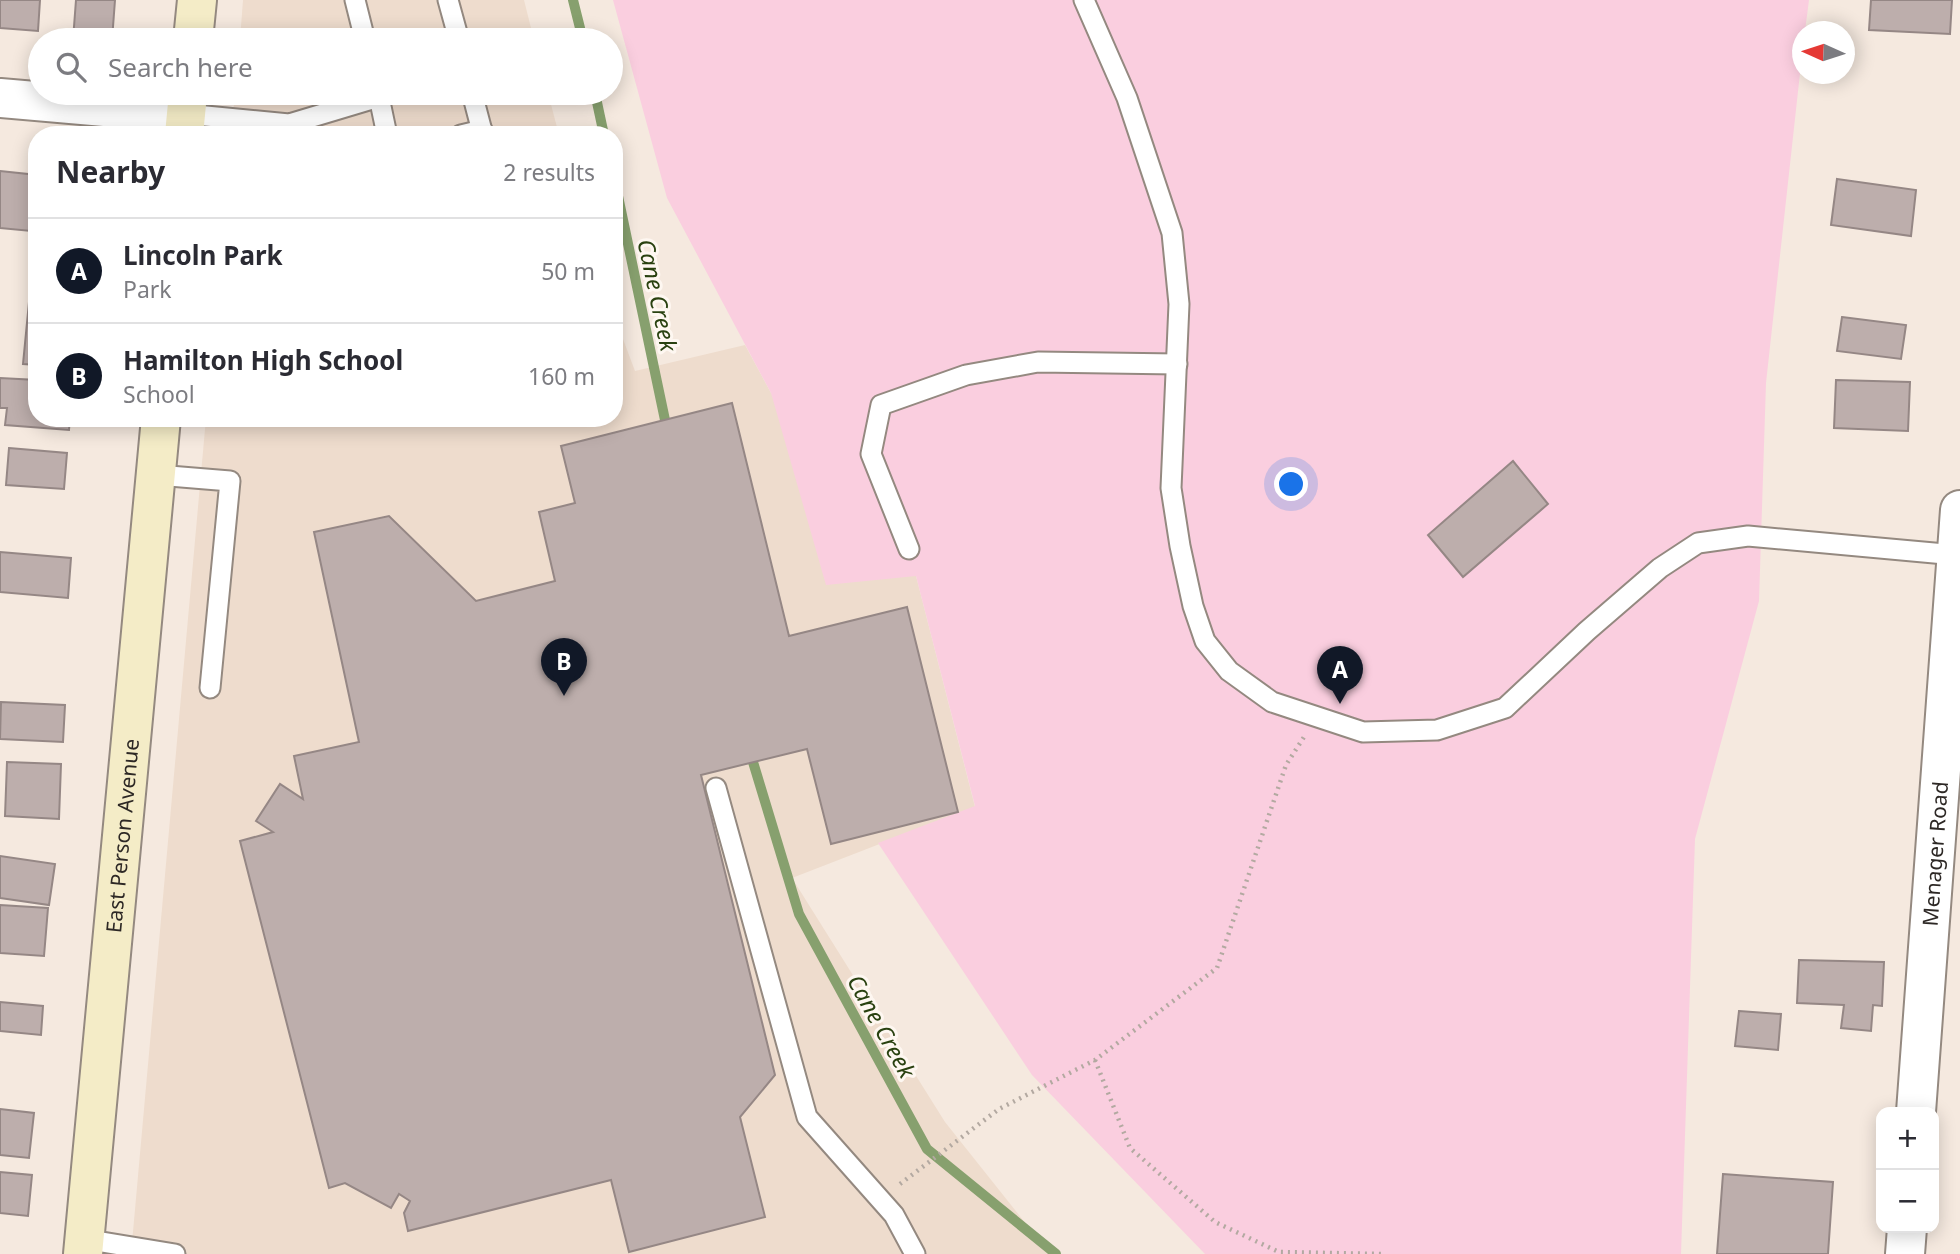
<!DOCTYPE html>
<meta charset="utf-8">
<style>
body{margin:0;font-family:"Noto Sans",sans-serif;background:#f2f2f3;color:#2b2b33}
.controls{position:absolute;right:21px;bottom:21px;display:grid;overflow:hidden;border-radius:14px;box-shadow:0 4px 18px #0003}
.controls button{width:63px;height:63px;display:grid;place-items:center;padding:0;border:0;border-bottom:2px solid #e1e1e2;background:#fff;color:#2b2b33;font:35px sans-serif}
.compass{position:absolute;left:1792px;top:21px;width:63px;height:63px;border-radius:50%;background:#fff;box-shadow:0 4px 18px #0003;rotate:273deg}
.you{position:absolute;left:1292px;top:485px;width:24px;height:24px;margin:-18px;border:5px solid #fff;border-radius:50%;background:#1a73e8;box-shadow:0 0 0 10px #1a73e833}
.badge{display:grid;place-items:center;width:46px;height:46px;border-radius:50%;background:#111827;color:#fff;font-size:23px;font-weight:700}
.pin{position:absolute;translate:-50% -58px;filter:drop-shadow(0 2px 4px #0008)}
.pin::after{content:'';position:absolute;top:37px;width:24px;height:21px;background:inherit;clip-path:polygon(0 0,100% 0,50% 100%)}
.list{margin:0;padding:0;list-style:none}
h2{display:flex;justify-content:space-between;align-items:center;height:91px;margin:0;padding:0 28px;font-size:30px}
h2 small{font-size:23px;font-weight:400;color:#7c7c81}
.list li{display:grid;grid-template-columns:46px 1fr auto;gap:21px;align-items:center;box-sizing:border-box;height:105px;padding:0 28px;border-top:2px solid #e1e1e2}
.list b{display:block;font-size:26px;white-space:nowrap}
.list p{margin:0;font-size:23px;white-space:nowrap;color:#7c7c81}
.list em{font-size:23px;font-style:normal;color:#7c7c81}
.icon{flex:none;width:38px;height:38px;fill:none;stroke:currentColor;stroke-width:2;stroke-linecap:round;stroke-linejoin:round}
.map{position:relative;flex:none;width:1960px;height:1254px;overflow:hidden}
.search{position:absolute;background:#fff;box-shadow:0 4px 18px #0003;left:28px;top:28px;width:595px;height:77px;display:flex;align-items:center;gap:18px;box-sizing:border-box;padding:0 24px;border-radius:38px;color:#7c7c81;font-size:26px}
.panel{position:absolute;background:#fff;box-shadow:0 4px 18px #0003;left:28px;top:126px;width:595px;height:301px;border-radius:28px}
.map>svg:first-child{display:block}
.built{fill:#eedccd}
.green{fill:#facedf}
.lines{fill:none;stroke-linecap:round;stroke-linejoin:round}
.stream{stroke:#87a06e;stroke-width:10}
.building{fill:#bdaeac;stroke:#958785;stroke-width:2}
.lane-casing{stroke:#948980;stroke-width:23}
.street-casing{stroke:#948980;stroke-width:42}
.secondary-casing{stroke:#948980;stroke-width:42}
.path{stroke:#b3a9a1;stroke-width:4.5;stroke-dasharray:2 5;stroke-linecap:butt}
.lane{stroke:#fff;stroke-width:19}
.street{stroke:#fff;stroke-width:38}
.secondary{stroke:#f4ecc7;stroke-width:38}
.labels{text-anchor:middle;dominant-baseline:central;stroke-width:6;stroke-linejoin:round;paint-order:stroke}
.street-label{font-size:21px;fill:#2d2825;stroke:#fef7f1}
.water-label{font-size:23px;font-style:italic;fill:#294110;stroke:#fef7f1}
</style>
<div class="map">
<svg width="1960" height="1254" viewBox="0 0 1960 1254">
<rect width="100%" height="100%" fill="#f5e9df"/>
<!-- built -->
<g class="built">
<polygon points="243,0 524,0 534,40 240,40"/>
<polygon points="235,93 548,93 559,135 231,135"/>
<polygon points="614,315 635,371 745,345 771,393 916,576 975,807 792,878 945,1122 1050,1254 131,1254 206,418 614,418"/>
</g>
<!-- green -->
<polygon class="green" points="613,0 1809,0 1805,31 1802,32 1802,55 1766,383 1759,601 1695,839 1681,1254 1205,1254 1032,1075 878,843 975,806 916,576 826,585 771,393 667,198"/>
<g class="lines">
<!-- stream -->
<g class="stream">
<polyline points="573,0 583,40"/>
<polyline points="595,93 604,135"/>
<polyline points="614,177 665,420"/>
<polyline points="753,762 799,914 927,1149 1056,1254"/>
</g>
</g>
<!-- building -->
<g class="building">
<polygon points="0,0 40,0 38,31 0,28"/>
<polygon points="76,0 115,0 112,40 73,40"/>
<polygon points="1871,0 1952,0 1950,34 1869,30"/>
<polygon points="0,171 37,175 31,231 0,228"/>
<polygon points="1837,179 1916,190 1911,236 1831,225"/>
<polygon points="29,302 37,302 37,365 23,364"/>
<polygon points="1842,317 1906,325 1901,359 1837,351"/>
<polygon points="0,378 37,380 37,418 70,418 69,430 5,425 7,408 0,408"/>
<polygon points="1836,380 1910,382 1908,431 1834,428"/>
<polygon points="732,403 789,636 907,607 958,812 831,844 807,749 701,775 775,1075 740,1117 765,1217 629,1252 611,1180 408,1231 404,1213 410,1201 399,1194 391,1208 345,1183 329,1188 240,841 273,832 256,821 280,784 303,799 294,756 359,742 314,532 389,516 476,601 555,581 539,512 575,503 561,446"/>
<polygon points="9,448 67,453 64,489 6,485"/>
<polygon points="1513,461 1548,504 1463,577 1428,535"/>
<polygon points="0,552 71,558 68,598 0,592"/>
<polygon points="1,702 65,705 63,742 0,739"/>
<polygon points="7,762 61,764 59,819 5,816"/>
<polygon points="0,856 55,864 49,905 0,898"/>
<polygon points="0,905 48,908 44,956 0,953"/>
<polygon points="1799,960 1884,962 1882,1006 1873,1005 1871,1031 1841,1028 1844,1005 1797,1003"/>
<polygon points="0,1002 43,1006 41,1035 0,1031"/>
<polygon points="1739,1011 1781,1014 1778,1050 1735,1046"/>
<polygon points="0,1109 34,1113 29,1158 0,1155"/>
<polygon points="0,1172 32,1175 28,1216 0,1213"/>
<polygon points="1723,1174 1833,1182 1828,1254 1717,1254"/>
</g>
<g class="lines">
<defs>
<g id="lane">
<polyline points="355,0 365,40"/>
<polyline points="448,0 459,40"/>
<polyline points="1084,0 1127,98 1172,233 1179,304 1171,488 1180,546 1193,606 1205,641 1229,671 1272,702 1363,732 1437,730 1505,708 1587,631 1660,568 1698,543 1748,536 1956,555"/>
<polyline points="472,93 483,135"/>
<polyline points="379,97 387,135"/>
<polyline points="185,114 289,124 379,97 378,93"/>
<polyline points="461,135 482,130"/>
<polyline points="157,475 230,481 210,688"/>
<polyline points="909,549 871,454 881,405 966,375 1038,362 1177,364"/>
<polyline points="716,788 807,1117 894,1215 915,1254"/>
<polyline points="84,1239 175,1254"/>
</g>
<g id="street">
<polyline points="0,98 185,114"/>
<path id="s1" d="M1916 1112 1960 510"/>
<polyline points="1905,1254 1907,1228"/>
</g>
<g id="secondary">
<polyline points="193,40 197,0"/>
<polyline points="184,135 188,93"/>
<path id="s2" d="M83 1254 161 418"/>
</g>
</defs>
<!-- lane casing -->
<use href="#lane" class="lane-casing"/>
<!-- street casing -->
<use href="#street" class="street-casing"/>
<!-- secondary casing -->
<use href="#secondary" class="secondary-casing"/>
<!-- path -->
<g class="path">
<polyline points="1095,1060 1130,1148 1215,1222 1279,1252 1382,1254"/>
<polyline points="900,1184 999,1109 1095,1060 1217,968 1286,765 1304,737"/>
</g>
<!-- lane -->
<use href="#lane" class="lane"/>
<!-- street -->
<use href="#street" class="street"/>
<!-- secondary -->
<use href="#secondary" class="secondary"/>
</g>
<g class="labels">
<!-- street labels -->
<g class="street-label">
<text stroke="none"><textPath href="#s2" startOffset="420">East Person Avenue</textPath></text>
<text stroke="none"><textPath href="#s1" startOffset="259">Menager Road</textPath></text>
</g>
<!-- water labels -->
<g class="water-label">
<text transform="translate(658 295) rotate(78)">Cane Creek</text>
<text transform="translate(882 1026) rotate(61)">Cane Creek</text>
</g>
</g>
</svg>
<div class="controls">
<button>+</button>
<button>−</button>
</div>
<svg class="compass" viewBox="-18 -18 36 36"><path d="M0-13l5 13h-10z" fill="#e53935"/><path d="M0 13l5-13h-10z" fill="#7c7c81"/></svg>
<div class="you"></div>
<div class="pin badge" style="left:1340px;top:704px">A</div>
<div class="pin badge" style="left:564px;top:696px">B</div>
<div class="search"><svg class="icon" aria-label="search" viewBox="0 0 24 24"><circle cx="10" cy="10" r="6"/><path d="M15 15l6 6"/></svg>Search here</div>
<section class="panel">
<h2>Nearby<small>2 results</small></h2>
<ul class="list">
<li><span class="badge">A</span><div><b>Lincoln Park</b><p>Park</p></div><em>50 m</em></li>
<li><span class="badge">B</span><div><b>Hamilton High School</b><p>School</p></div><em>160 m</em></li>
</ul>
</section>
</div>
